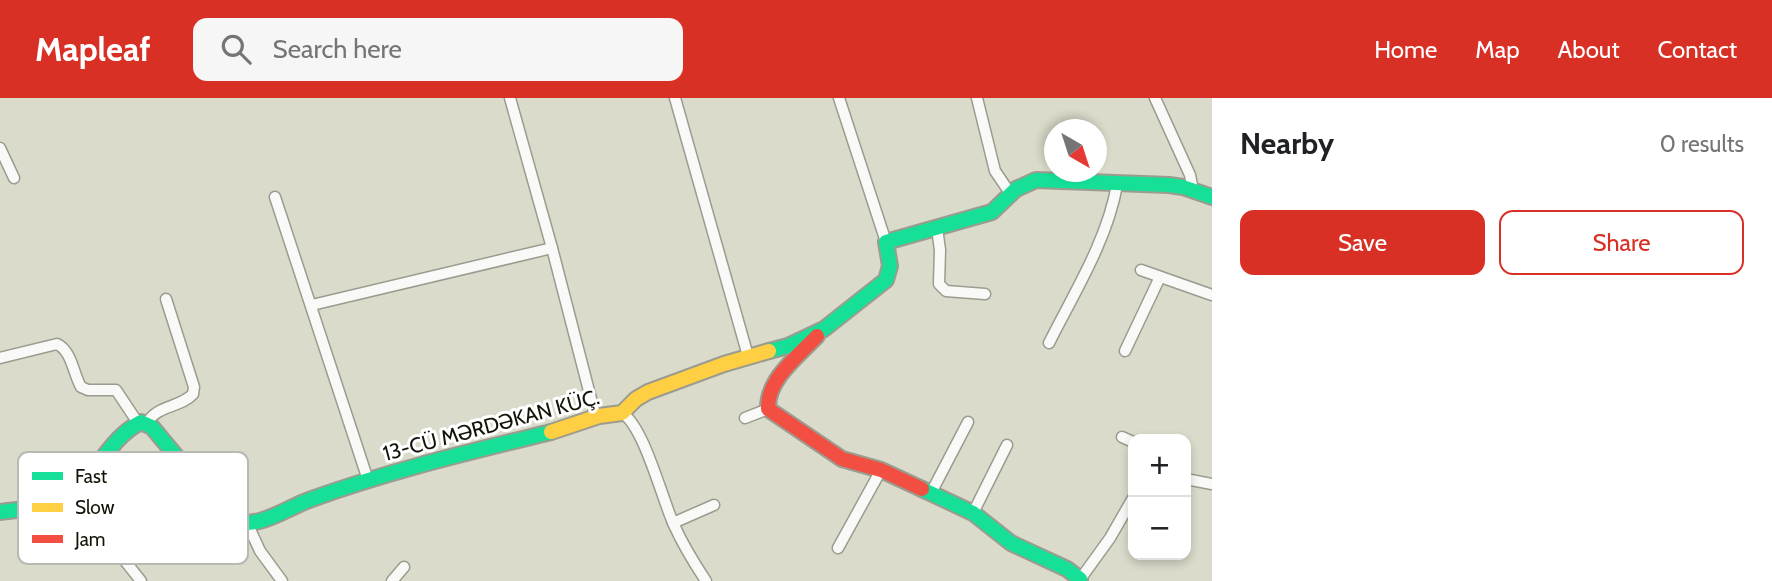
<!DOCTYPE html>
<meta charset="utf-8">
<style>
body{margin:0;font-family:Cabin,sans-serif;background:#f6f6f6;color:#202124}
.controls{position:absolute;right:21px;bottom:21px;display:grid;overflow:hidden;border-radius:14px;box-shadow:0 4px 10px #0003}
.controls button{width:63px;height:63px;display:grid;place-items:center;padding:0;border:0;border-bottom:2px solid #e0e0e0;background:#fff;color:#202124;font:35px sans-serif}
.compass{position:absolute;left:1044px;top:21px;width:63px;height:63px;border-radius:50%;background:#fff;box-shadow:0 4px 10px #0003;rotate:141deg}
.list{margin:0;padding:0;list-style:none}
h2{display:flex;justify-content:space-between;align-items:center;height:91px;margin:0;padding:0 28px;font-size:30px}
h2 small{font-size:23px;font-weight:400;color:#757577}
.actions{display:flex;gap:14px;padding:21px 28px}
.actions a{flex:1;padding:16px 0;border:2px solid #d93025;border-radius:14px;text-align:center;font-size:24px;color:#d93025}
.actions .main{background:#d93025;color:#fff}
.icon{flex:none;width:38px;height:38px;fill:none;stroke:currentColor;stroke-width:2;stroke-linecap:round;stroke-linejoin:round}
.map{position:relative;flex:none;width:1212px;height:483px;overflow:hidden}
header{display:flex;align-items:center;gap:42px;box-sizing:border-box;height:98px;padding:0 35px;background:#d93025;color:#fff}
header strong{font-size:33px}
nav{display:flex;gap:38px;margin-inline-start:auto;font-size:24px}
.search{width:490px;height:63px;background:#f6f6f6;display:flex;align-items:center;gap:18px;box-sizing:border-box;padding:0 24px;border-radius:14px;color:#757577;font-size:26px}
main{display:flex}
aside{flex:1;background:#fff}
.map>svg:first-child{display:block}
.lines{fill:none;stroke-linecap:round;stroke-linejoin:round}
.street-casing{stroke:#9b9c8f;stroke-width:13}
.fast-casing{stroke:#9b9c8f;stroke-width:18}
.slow-casing{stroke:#9b9c8f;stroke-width:18}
.jam-casing{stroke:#9b9c8f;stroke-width:18}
.street{stroke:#f9faf7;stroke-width:10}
.fast{stroke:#16e098;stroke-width:14}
.slow{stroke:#ffcf43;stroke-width:14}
.jam{stroke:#f24e42;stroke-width:14}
.labels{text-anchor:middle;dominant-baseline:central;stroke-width:6;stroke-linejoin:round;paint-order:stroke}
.street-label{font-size:21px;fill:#131408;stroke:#fff}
.key{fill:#fff;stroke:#b8b8b5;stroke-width:2}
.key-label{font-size:19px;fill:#131408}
</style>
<header>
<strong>Mapleaf</strong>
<div class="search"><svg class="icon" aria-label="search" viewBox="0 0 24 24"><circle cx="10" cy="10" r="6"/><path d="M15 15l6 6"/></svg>Search here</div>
<nav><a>Home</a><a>Map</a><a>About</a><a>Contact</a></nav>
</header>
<main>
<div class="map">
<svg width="1212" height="483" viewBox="0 0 1212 483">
<rect width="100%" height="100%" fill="#dadbca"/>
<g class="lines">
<defs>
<g id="street">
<polyline points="510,0 552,150 596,320"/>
<polyline points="675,0 748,258"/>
<polyline points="839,0 886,144"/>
<polyline points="977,0 995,73 1010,95"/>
<polyline points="1155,0 1190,77 1193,92"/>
<polyline points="0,50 14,80"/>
<polyline points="275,99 368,382"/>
<polyline points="937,130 940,152 939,186 946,193 985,196"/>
<polyline points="1141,172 1212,197"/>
<polyline points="312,207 552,150"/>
<path d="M1049 245C1074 195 1107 143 1117 87"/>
<polyline points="1125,253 1160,179"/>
<path d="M0 260 57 246C72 253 73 275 81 289L88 292H116L138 325"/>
<path d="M622 315C644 328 662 401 674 427 683 447 694 465 706 483"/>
<polyline points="745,320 768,311"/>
<path d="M147 325C157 307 180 310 193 296L194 289 166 201"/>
<polyline points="1122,339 1133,344"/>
<polyline points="1186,381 1212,386"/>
<polyline points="931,395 968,324"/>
<polyline points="67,398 86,414 141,483"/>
<polyline points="973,415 1007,347"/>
<polyline points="673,425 714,407"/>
<polyline points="248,427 260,453 282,483"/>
<polyline points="838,450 881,372"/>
<polyline points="392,483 404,469"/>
<polyline points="1079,483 1110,440 1133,400"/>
</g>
<g id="fast">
<polyline points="769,253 788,248 824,231 886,182 890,168 886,144 992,114 1016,91 1036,82 1169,87 1183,89 1212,99"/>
<polyline points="922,391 973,415 1011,445 1067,471 1080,481"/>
<path d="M0 414C21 411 46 411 64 400 96 381 107 341 141 324L152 329 229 422C256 433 285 411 309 402 388 373 470 354 551 334"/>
</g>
<polyline id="slow" points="551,334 599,318 622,315 636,301 648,294 724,266 769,253"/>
<path id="jam" d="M817 238C798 258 767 281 768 311L842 361 881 372 922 391"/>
</defs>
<!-- street casing -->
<use href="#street" class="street-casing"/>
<!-- fast casing -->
<use href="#fast" class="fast-casing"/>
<!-- slow casing -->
<use href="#slow" class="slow-casing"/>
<!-- jam casing -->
<use href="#jam" class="jam-casing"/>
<!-- street -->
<use href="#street" class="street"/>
<!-- fast -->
<use href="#fast" class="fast"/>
<!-- slow -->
<use href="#slow" class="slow"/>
<!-- jam -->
<use href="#jam" class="jam"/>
</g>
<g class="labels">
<!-- street labels -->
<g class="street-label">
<text transform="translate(491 327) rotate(-15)">13-CÜ MƏRDƏKAN KÜÇ.</text>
</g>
</g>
<!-- legend -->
<rect x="18" y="354" width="230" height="112" rx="10" class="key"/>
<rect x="32" y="374" width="31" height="8" fill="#16e098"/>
<rect x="32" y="405" width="31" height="9" fill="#ffcf43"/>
<rect x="32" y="437" width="31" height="8" fill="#f24e42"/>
<g class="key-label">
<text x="75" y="385">Fast</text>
<text x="75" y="416">Slow</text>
<text x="75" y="448">Jam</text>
</g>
</svg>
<div class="controls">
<button>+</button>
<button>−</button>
</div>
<svg class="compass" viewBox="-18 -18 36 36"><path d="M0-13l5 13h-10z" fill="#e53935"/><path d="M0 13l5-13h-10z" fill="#757577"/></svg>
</div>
<aside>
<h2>Nearby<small>0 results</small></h2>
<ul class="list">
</ul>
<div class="actions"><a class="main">Save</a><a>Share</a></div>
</aside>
</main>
